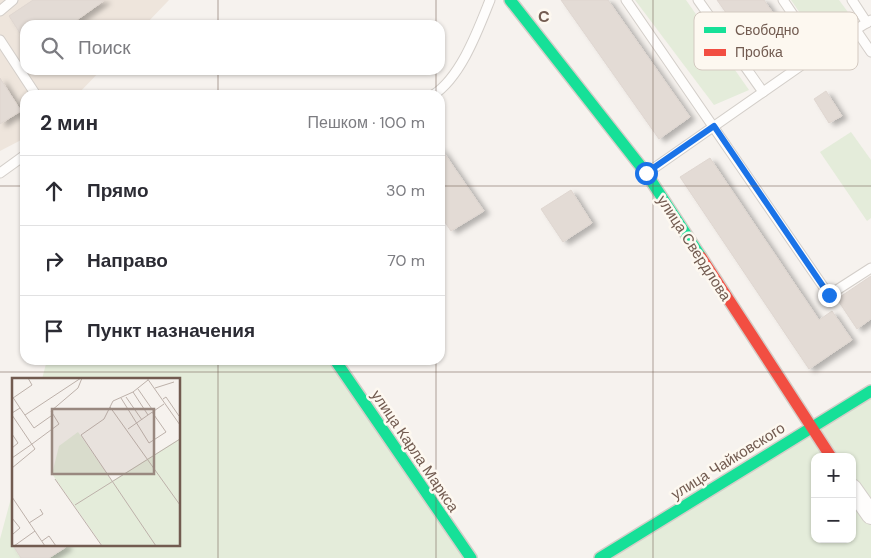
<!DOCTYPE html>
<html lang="ru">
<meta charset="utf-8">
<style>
body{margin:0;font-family:"DM Sans",sans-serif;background:#f2f2f3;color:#2b2b33}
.controls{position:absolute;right:15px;bottom:15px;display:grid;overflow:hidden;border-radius:10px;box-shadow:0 1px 4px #0004}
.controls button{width:45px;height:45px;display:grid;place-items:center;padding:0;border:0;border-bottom:1px solid #e1e1e2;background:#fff;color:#2b2b33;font:25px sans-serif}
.stop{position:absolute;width:15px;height:15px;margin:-11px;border:4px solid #1a73e8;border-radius:50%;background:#fff}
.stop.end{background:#1a73e8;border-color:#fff;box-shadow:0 1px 5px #0008}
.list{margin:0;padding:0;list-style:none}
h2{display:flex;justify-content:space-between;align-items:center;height:65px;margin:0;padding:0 20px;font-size:21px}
h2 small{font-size:16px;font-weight:400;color:#7c7c81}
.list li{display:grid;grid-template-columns:32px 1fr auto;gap:15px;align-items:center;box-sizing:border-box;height:70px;padding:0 20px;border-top:1px solid #e1e1e2}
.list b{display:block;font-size:19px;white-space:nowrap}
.list em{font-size:16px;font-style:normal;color:#7c7c81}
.icon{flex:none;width:28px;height:28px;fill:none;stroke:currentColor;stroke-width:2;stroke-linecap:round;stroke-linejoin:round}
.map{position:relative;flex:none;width:871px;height:558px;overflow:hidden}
.search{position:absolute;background:#fff;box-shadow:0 1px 4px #0004;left:20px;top:20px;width:425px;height:55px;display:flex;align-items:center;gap:12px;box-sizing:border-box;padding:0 18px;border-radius:15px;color:#7c7c81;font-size:19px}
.panel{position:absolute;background:#fff;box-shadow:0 1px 4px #0004;left:20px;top:90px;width:425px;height:275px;border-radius:15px}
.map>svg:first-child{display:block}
.residential{fill:#eee5dc}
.green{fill:#e4ecda;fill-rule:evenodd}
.building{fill:#e3dbd5;stroke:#dfd6d0;filter:url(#shadow)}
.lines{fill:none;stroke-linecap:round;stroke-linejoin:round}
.lane-casing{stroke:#d3cec9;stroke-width:11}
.street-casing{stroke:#d3cec9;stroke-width:20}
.fast-casing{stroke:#d4cec8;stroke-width:14}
.jam-casing{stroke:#d4cec8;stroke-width:14}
.lane{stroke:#fefdfc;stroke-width:9}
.street{stroke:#fefdfc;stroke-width:18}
.fast{stroke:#16e098;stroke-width:11}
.jam{stroke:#f24e42;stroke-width:11}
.route{stroke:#1a73e8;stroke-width:6}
.grid{fill:none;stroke:#725b50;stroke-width:1;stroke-opacity:0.55}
.labels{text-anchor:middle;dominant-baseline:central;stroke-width:5;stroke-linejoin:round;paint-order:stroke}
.street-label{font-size:15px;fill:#725b50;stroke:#fdf8f0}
.inset-road{fill:none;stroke:#bdb1aa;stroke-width:1}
.view{fill:#99887f;fill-opacity:0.15;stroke:#99887f;stroke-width:2.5}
.inset-edge{fill:none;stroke:#725b50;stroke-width:2.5}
.key{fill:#fdf8f0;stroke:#d3c9c0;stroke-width:1}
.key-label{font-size:14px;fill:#725b50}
.grid-label{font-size:16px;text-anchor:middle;font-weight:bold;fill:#725b50;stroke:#fdf8f0;stroke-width:5;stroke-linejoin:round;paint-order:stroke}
</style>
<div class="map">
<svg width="871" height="558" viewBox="0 0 871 558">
<defs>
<filter id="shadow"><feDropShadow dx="5.5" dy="3" stdDeviation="2.5" flood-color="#0004"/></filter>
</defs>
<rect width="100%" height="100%" fill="#f6f2ee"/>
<!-- residential -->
<polygon class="residential" points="0,0 169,0 145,25 25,25 25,70 101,70 77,95 25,95 25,138 0,151"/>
<!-- green -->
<g class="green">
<polygon points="635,0 686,0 749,90 714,105"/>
<polygon points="791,0 839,0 853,19 820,42"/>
<polygon points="851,132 871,160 871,218 867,221 820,152"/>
<polygon points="47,360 335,360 471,558 0,558 0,539 14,487 14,544 179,544 179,379 42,379"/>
<path d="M871 391V558H600ZM815 457H852V539H815Z"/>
</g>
<!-- building -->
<g class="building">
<polygon points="33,0 105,0 70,25 25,25 25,41 9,16"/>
<polygon points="561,0 608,0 690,117 659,139"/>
<polygon points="717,0 764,0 793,42 762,64"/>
<polygon points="0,78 21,111 0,124"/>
<polygon points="826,91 842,116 829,123 814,99"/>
<polygon points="440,147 484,211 451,231 440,215"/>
<polygon points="710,158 819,320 832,311 852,340 809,369 680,177"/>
<polygon points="571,190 592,223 563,242 541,209"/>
<polygon points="871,276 871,319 857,329 837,299"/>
<polygon points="14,542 14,544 65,544 66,547 49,558 21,558 12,544"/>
</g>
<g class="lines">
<defs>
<g id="lane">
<polyline points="626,0 829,295 871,268"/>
<polyline points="698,0 763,92"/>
<polyline points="783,0 819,53 871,20"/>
<polyline points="852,0 867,23"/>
<polyline points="0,11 13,0"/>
<polyline points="856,30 871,52"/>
<polyline points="0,40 36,95"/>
<path d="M433 95C461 77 478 30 490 0"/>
<polyline points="0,173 25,155"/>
<polyline points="647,173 819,53"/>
</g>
<polyline id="street" points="852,488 871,515"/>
<g id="fast">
<polyline points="510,0 646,173 701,257"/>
<polyline points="335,360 471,558"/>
<polyline points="600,558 871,391"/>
</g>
<polyline id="jam" points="701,257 831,457"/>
</defs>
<!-- lane casing -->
<use href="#lane" class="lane-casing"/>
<!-- street casing -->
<use href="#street" class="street-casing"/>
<!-- fast casing -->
<use href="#fast" class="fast-casing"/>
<!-- jam casing -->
<use href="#jam" class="jam-casing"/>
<!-- lane -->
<use href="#lane" class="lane"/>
<!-- street -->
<use href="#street" class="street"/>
<!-- fast -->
<use href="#fast" class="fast"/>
<!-- jam -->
<use href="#jam" class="jam"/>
</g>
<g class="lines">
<!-- route -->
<polyline class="route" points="646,173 714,126 829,295"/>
</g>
<!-- grid -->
<path class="grid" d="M218 0V25M436 0V25M653 0V558M218 70V95M436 70V95M0 186H25M440 186H871M218 360V558M436 360V558M0 372H871"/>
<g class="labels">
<!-- street labels -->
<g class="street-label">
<text transform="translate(694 248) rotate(57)">улица Свердлова</text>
<text transform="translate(415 451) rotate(56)">улица Карла Маркса</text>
<text transform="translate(728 461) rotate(-32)">улица Чайковского</text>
</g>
</g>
<!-- overview -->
<g transform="translate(12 378)">
<rect width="168" height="168" fill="#f6f2ee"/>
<path d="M66 54 100 103 167 61V167H90L40 96 47 68Z" fill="#e4ecda"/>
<path class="inset-road" d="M135 0 168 47M136 2 121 14 136 37 152 26M143 10 162 4M126 11 142 34M121 14 101 23 92 41 69 57 144 168M0 18 8 30 0 35M114 19 130 42M1 20 20 7 16 0M109 20 137 65 154 54 140 34M151 21 154 19 167 38M98 29 168 127M8 30 22 50 39 38M0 37 23 71 0 90M13 37 69 0M116 51 136 37M0 56 6 65 0 70M20 66 47 46 39 33 66 10 70 0M0 80 20 66M43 101 90 168M0 119 33 168M63 127 168 61M0 140 8 150 1 156M17 145 31 136 28 131M30 163 37 158 44 168M2 168 23 153"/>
<path class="view" d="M40 31H142V96H40Z"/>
<rect width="168" height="168" class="inset-edge"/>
</g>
<!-- legend -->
<rect x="694" y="12" width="164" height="58" rx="8" class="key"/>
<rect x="704" y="27" width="22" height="6" fill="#16e098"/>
<rect x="704" y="49" width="22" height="7" fill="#f24e42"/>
<g class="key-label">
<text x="735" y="35">Свободно</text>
<text x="735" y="57">Пробка</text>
</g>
<g class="grid-label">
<text x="544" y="22">C</text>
</g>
</svg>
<div class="controls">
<button>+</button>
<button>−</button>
</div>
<div class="stop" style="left:646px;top:173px"></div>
<div class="stop end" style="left:829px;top:295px"></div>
<div class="search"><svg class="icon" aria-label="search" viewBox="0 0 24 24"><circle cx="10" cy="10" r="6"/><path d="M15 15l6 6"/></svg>Поиск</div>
<section class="panel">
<h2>2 мин<small>Пешком · 100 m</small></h2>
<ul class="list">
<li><svg class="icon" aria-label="ahead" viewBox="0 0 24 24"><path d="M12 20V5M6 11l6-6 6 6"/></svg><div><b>Прямо</b></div><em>30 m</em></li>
<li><svg class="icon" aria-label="right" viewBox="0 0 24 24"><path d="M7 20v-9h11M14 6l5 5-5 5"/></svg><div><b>Направо</b></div><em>70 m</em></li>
<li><svg class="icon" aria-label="arrive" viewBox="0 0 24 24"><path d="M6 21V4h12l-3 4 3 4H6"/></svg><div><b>Пункт назначения</b></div></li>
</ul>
</section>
</div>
